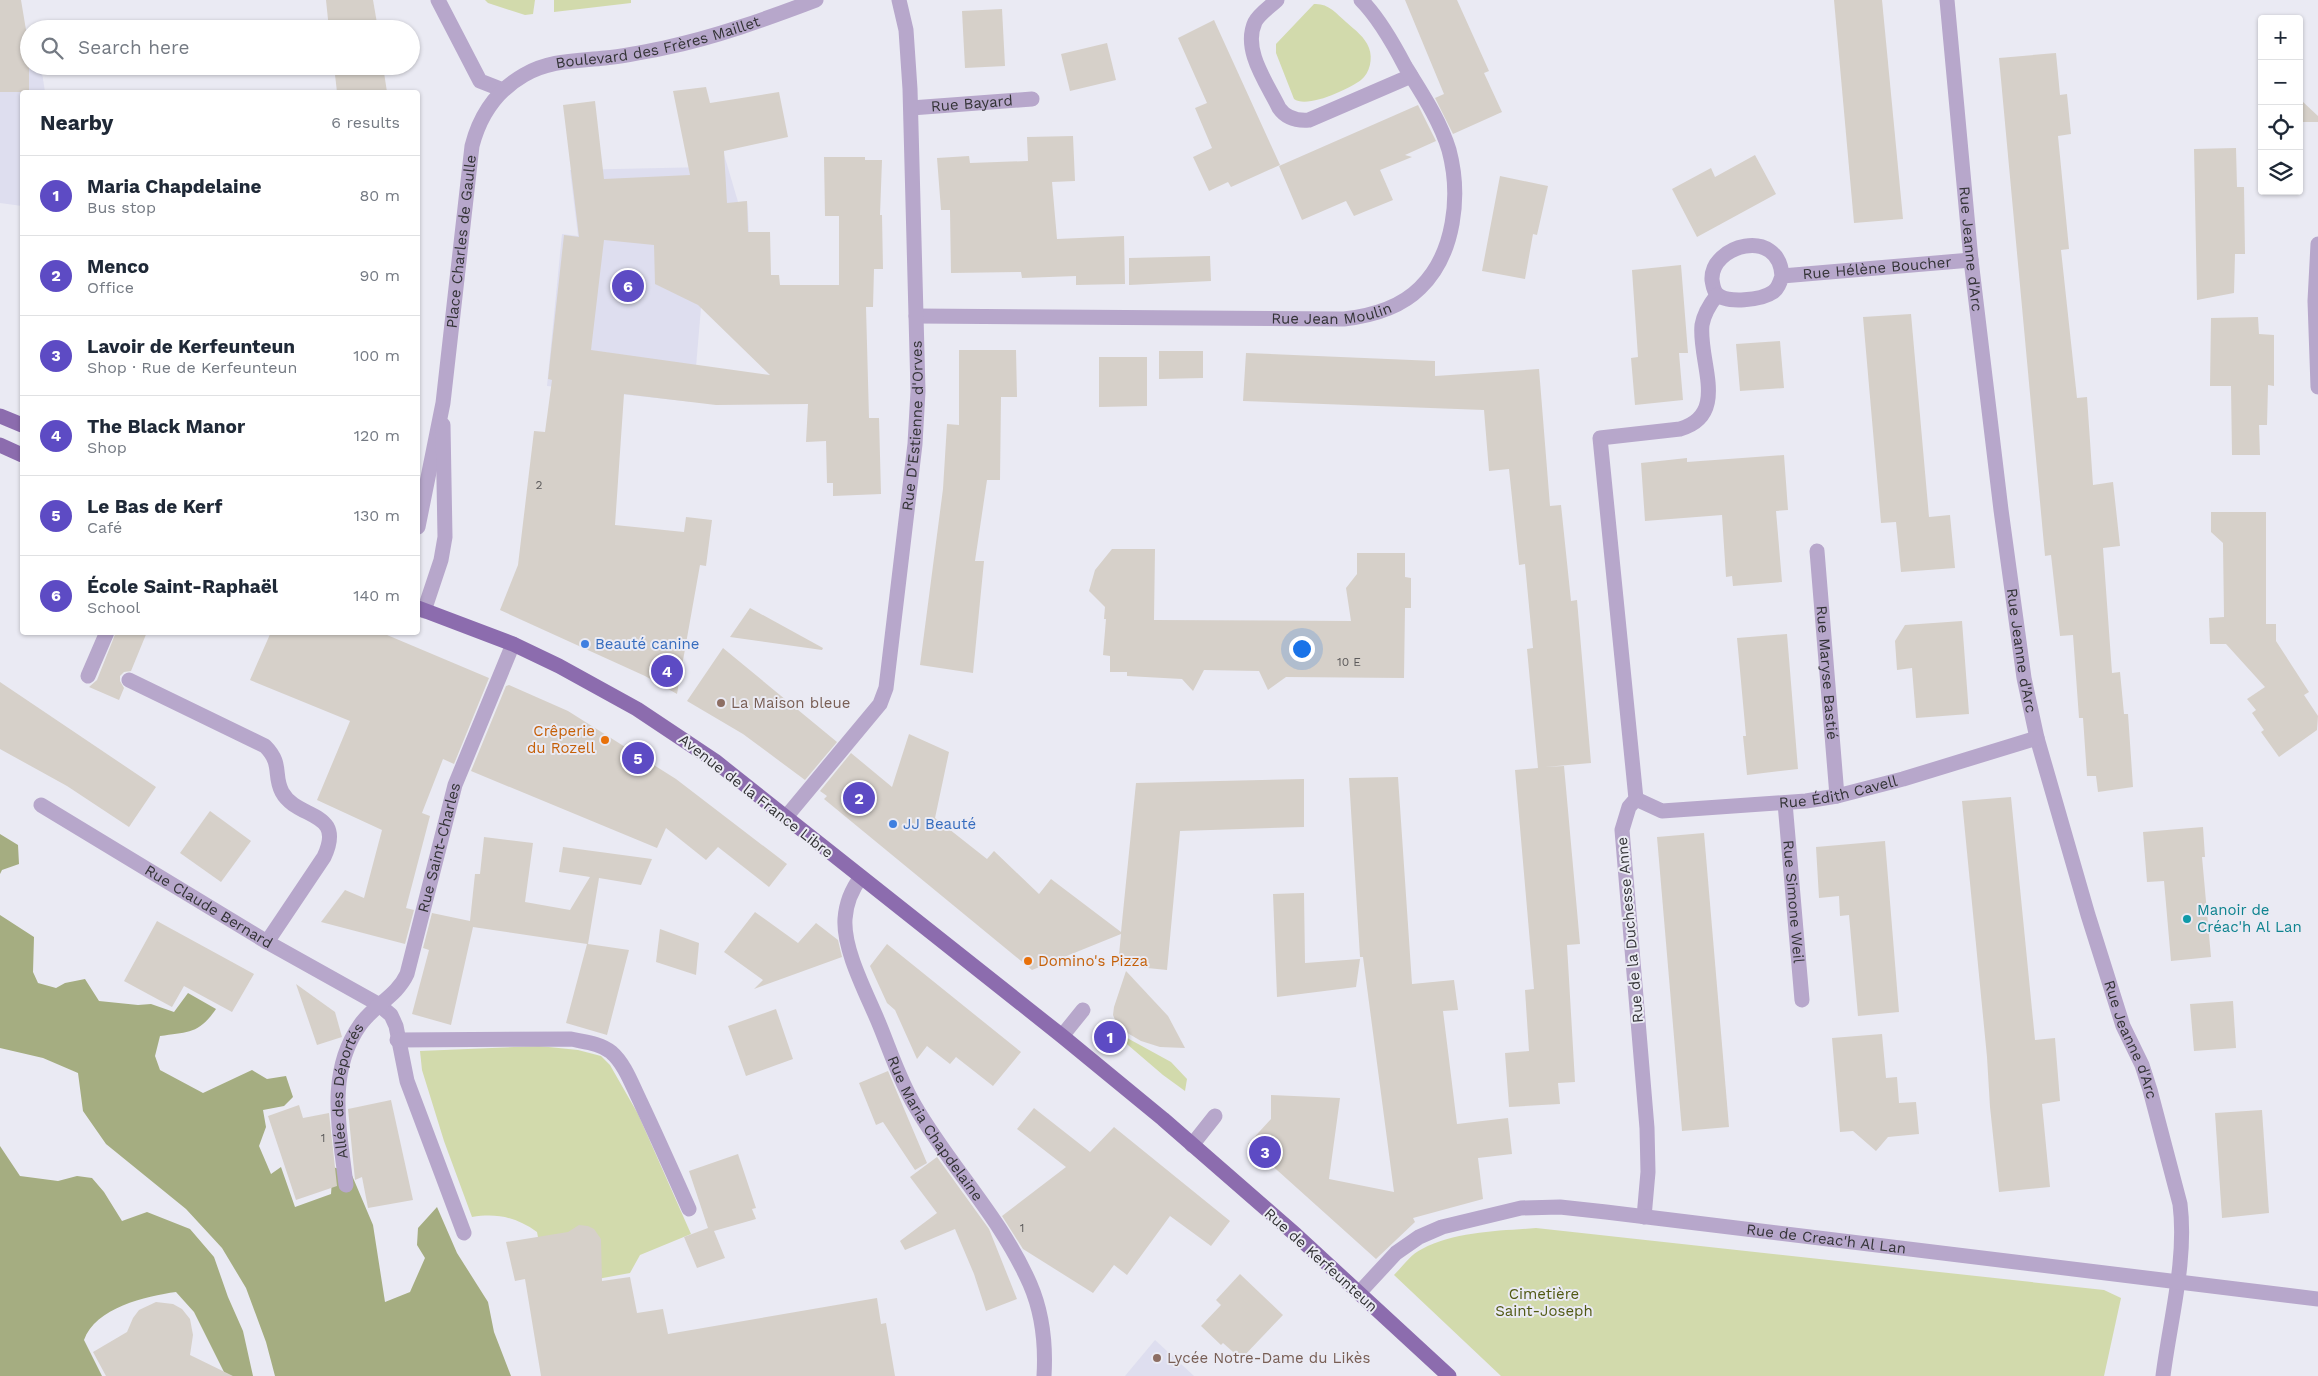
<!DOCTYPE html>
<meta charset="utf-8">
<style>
body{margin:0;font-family:"Work Sans",sans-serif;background:#f2f2f3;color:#1f2937}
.controls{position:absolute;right:15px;top:15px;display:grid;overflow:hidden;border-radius:5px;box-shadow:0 1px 4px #0004}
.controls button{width:45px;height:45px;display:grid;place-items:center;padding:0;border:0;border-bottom:1px solid #e0e1e3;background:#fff;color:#1f2937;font:25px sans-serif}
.you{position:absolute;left:1301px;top:648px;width:18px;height:18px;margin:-12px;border:4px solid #fff;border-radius:50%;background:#1a73e8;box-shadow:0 0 0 8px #1a73e833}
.badge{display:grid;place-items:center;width:32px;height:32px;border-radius:50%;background:#5d4bc4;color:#fff;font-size:16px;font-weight:700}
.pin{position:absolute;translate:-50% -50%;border:2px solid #fff;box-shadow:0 1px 5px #0006}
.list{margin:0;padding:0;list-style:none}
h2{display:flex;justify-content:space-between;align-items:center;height:65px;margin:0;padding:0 20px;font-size:21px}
h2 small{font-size:16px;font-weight:400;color:#747a83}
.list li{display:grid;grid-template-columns:32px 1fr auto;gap:15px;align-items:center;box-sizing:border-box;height:80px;padding:0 20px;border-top:1px solid #e0e1e3}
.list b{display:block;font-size:19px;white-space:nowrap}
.list p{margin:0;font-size:16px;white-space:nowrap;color:#747a83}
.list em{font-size:16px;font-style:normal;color:#747a83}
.icon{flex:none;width:28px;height:28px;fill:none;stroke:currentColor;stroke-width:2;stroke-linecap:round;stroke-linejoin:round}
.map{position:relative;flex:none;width:2318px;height:1376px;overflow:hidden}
.search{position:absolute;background:#fff;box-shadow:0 1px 4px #0004;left:20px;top:20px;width:400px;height:55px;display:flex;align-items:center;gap:12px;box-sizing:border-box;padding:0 18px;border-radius:28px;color:#747a83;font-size:19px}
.panel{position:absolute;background:#fff;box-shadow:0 1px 4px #0004;left:20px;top:90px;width:400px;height:545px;border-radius:5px}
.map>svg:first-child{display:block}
.built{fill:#dedeef}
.green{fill:#d2daac}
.forest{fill:#a5ad81}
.building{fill:#d6d0c9;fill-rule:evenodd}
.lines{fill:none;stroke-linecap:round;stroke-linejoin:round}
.minor{stroke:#b7a7cb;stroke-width:15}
.major{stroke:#8c6cae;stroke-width:15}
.shop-dot{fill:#3f7fe0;stroke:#eaeaf3;stroke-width:2}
.education-dot{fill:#8d6e63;stroke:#eaeaf3;stroke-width:2}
.food-dot{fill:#e8710a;stroke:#eaeaf3;stroke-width:2}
.culture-dot{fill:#0f9aa8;stroke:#eaeaf3;stroke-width:2}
.labels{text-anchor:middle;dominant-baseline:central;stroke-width:4;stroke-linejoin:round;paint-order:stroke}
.number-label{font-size:12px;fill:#5c5a5b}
.street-label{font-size:15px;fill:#333336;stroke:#eaeaf3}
.shop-label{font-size:15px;fill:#366cbe;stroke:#eaeaf3;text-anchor:start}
.education-label{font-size:15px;fill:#785e54;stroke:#eaeaf3;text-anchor:start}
.food-label{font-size:15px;fill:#c56008;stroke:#eaeaf3;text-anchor:end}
.culture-label{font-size:15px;fill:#0d838f;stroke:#eaeaf3;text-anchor:start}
.park-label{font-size:15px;fill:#515913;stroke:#eaeaf3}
</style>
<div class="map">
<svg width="2318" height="1376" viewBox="0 0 2318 1376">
<rect width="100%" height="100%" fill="#eaeaf3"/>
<!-- built -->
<g class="built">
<polygon points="0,62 41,66 45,92 22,92 22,206 0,203"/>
<polygon points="723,151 738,202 747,201 749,232 706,233 697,264 701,308 693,402 547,386 562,234 578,236 570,170 707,167"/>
<polygon points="1155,1340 1194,1376 1125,1376"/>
</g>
<!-- green -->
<g class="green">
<polygon points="485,0 535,0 533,14 525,15 488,3"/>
<polygon points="554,0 631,0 631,3 554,12"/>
<path d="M1314 4C1328 3 1336 13 1346 22 1355 30 1365 37 1369 48 1373 58 1370 73 1361 80 1349 89 1307 109 1294 99L1276 53V44Z"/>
<polygon points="1107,1027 1111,1027 1129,1039 1171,1062 1187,1079 1185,1091 1163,1075"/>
<path d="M539 1046 578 1050 601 1056 610 1065 638 1114 691 1234 640 1255 630 1273 581 1282 546 1278 537 1232C516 1217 497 1213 472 1217L444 1141 422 1070 420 1051Z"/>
<path d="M1536 1228 2104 1290 2121 1298 2104 1376H1501L1394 1275C1402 1267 1411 1254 1422 1249 1456 1231 1499 1231 1536 1228Z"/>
</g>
<!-- forest -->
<g class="forest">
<polygon points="0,834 18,845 19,864 2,870 0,874"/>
<path d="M0 915 34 937 33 972 38 983 56 988 65 983 85 979 99 1001 138 1005 151 1004 174 1012 188 993 216 1009C199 1034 188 1032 160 1036L155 1056 160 1070 203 1093 252 1070 267 1079 286 1076 293 1097 284 1106 263 1110 266 1127 259 1146 271 1174 281 1167 295 1207 331 1194 333 1167 351 1173 373 1225 385 1302 410 1292 425 1258 417 1245 418 1228 437 1207 457 1253 488 1302 494 1332 511 1376H275L266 1342 246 1288 222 1248 186 1209 106 1144 83 1111 78 1073 43 1058 0 1048Z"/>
<path d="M0 1146 20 1176 58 1181 77 1176 92 1178 104 1192 122 1221 147 1212 190 1229 214 1257 228 1297 243 1331 253 1376H226L194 1312 176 1292C146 1296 95 1308 84 1340L102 1376H0Z"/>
</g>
<!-- building -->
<g class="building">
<polygon points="0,0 21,0 29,48 29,92 0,92"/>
<polygon points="326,0 373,0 378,29 329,29"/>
<polygon points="1405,0 1457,0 1489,71 1484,73 1502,112 1453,134 1435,98 1444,94"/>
<polygon points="1834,0 1882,0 1903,219 1854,223"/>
<polygon points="1002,9 1005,66 965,68 962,11"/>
<polygon points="1214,20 1280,165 1231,187 1228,182 1209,191 1193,157 1212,148 1195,108 1207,103 1178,38"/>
<polygon points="1107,43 1116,80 1070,91 1061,54"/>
<polygon points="2056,53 2060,95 2067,94 2071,134 2058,136 2069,249 2061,250 2077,398 2087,397 2093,485 2113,482 2120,546 2103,548 2112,673 2120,672 2124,714 2128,714 2133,787 2098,792 2096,776 2087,776 2083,718 2079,718 2073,635 2060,636 2051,555 2045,556 1999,58"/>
<polygon points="334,66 383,66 387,92 337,92"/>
<polygon points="2303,71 2303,102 2318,116 2318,122 2299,122 2299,72"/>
<path d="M706 87 710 103 779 92 788 137 724 151 727 203 747 201 748 232H770L771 275H779L780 285H839V216H825L824 157H865V160H882L880 215H882L883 269H874L873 307H866L869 418H879L881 494 833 496V483H827L826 441 806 442 808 404 716 405 624 394 615 525 684 532 686 517 712 520 706 566 700 565 677 694 645 676 500 610 518 565 534 431 545 432 552 380 548 379 564 235 579 237 563 105 595 101 604 179 690 175 673 91ZM604 240 654 245 655 284 698 305 770 375 591 350Z"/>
<polygon points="1418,105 1436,141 1405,155 1412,157 1380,170 1393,200 1354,216 1346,201 1302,220 1279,166"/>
<polygon points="1073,136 1075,181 1052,182 1057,239 1124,236 1125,284 1076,285 1076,276 1022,278 1021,272 951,273 950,210 941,210 937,158 969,156 970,163 1028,161 1027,137"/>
<polygon points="2236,148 2237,187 2244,187 2245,254 2235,254 2234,293 2197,300 2194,149"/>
<polygon points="1755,155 1776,194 1697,237 1672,189 1711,168 1715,177"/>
<polygon points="1500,176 1548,186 1537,235 1533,234 1525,279 1482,271"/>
<polygon points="1210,256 1211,281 1129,285 1129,258"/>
<polygon points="1681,265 1688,353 1679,353 1683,400 1635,405 1631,358 1638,357 1632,270"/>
<polygon points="1911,314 1929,517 1950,515 1955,568 1901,572 1896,522 1881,523 1863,317"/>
<polygon points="2258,317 2259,334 2274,335 2274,386 2268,385 2267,425 2259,425 2260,455 2232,455 2231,386 2210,386 2211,318"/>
<polygon points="1780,341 1784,388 1740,391 1736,344"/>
<polygon points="959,350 1016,350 1017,397 1001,397 1000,480 987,480 975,561 984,561 973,673 920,665 943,489 947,424 959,425"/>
<polygon points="1159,351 1203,351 1203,378 1159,379"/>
<polygon points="1246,353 1435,361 1435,376 1539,369 1550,506 1561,505 1571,601 1577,600 1591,763 1545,767 1564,766 1580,944 1567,945 1575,1082 1558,1083 1560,1104 1509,1107 1505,1053 1529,1051 1525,990 1534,989 1515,770 1538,768 1527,649 1533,648 1525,564 1519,565 1509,469 1489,471 1484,410 1243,401"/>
<polygon points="1099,357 1147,357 1147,406 1099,407"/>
<polygon points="1784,455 1788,510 1776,511 1782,582 1733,586 1732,576 1726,577 1722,515 1645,521 1641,463 1687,458 1687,462"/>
<polygon points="2211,512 2266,512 2266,624 2276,624 2276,641 2309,692 2304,695 2318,716 2317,730 2279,757 2261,732 2264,730 2252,713 2256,710 2247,699 2265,687 2226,644 2210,644 2209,618 2224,617 2223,543 2211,532"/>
<polygon points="1112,549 1155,549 1154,620 1351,621 1346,588 1357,574 1357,553 1405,553 1405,577 1411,578 1411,608 1405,608 1404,678 1286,677 1268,690 1259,671 1204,670 1193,691 1182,679 1127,676 1127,672 1110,672 1110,656 1103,655 1106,619 1104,619 1105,607 1089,591 1095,570"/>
<polygon points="750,608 823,648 822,650 730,637"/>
<polygon points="1962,621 1969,714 1916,718 1912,668 1897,670 1895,641 1905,625"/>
<polygon points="116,632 147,632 131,671 124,672 120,676 120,681 124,688 119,700 89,687 97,680"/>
<polygon points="271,632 380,632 489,678 454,764 443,759 422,813 430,816 406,908 414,910 405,944 321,922 345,890 364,898 382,830 317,800 350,721 250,680"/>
<polygon points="1787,634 1798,769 1747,775 1743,736 1746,736 1737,638"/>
<polygon points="723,648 837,742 805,780 743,734 687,701"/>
<polygon points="0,682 156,787 129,827 67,786 0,749"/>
<polygon points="509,685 568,711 676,779 787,864 769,887 718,847 706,860 666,828 657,848 471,771 506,686"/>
<polygon points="909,734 949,752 935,818 987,859 994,851 1039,894 1051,879 1121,932 1136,783 1304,779 1304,827 1180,831 1167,970 1118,965 1121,934 1032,970 824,799 827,796 820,791 851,753 892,787"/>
<polygon points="1398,777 1412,984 1454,980 1458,1010 1443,1011 1457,1124 1508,1118 1512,1154 1478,1158 1483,1199 1413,1218 1415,1222 1376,1259 1248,1144 1271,1119 1271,1095 1340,1098 1329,1179 1394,1192 1363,957 1360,957 1349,778"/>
<polygon points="2011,797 2035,1040 2055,1038 2060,1101 2042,1104 2050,1187 1999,1192 1990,1107 1987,1057 1962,801"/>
<polygon points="210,811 251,841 221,882 180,853"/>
<polygon points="2203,827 2205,857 2202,857 2211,957 2171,961 2164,881 2147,882 2143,832"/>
<polygon points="1704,833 1729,1127 1682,1131 1657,837"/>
<polygon points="484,837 533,843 525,902 570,910 590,877 559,872 563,847 652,859 641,885 599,878 588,944 629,950 607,1035 566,1023 587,944 473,927 451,1025 412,1014 429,950 423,948 432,913 470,921 475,874 480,874"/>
<polygon points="1885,841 1899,1012 1858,1016 1849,915 1840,916 1839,896 1819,898 1816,847"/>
<polygon points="1304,893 1305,963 1360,959 1356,987 1277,997 1273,894"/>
<polygon points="755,912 798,943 816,923 838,940 842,957 754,989 763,980 724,952"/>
<polygon points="157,921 254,974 232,1012 184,986 172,1007 124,981"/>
<polygon points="660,929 699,943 696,975 656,962"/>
<polygon points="887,944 1021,1052 993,1086 956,1057 950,1064 927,1046 917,1059 895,1010 887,1003 870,966"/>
<polygon points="1126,971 1168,1016 1185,1048 1160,1047 1141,1041 1124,1031 1116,1022 1113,1015 1114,1007"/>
<polygon points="296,984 335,1012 342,1037 317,1045"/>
<polygon points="2233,1001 2236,1048 2194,1051 2190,1004"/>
<polygon points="776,1009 793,1059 746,1076 728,1026"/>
<polygon points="1882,1034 1886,1078 1897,1077 1899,1103 1916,1102 1919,1134 1888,1137 1876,1151 1853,1131 1840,1132 1832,1038"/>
<polygon points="888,1071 927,1163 915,1170 883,1122 876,1125 859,1083"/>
<polygon points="391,1100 413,1200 368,1208 362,1177 355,1180 348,1109"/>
<polygon points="299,1105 303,1118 329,1113 337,1186 296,1200 268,1116"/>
<polygon points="1034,1108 1090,1152 1114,1127 1230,1221 1211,1246 1170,1216 1127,1275 1114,1265 1093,1293 1023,1249 1002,1216 1066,1167 1017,1129"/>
<polygon points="2262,1110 2269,1213 2222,1218 2215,1113"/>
<polygon points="738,1154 756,1208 752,1209 756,1219 714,1231 725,1258 697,1268 684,1237 708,1228 689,1171"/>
<polygon points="937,1157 989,1229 1017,1299 986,1311 974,1274 955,1229 905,1250 900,1241 937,1213 910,1177"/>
<polygon points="579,1225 588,1226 594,1229 601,1239 602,1281 630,1277 637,1313 663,1309 668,1334 877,1298 881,1324 886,1323 895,1376 541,1376 525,1279 515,1281 506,1242 568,1232"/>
<polygon points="1240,1274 1283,1315 1241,1359 1223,1343 1221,1345 1201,1326 1221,1305 1216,1300"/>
<polygon points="156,1302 173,1304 182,1309 190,1319 193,1335 190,1355 233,1376 106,1376 93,1352 127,1332 133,1318 139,1310"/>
</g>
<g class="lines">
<!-- minor -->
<g class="minor">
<polyline points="438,0 480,81 503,90"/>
<path d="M1277 0C1271 6 1259 14 1255 22 1242 50 1267 83 1279 108 1286 118 1296 121 1309 120L1411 76"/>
<path id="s1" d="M1947 0 1971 260 2001 510 2024 678 2037 738 2088 915 2123 1026 2142 1065 2150 1090 2180 1204C2187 1260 2170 1320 2163 1376"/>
<path id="s2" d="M911 108 1032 99"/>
<polyline points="2318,244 2315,301 2318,387"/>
<path id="s3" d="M1782 276C1779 226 1710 245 1712 280 1713 285 1713 290 1717 294 1726 304 1762 300 1773 292 1778 289 1780 282 1782 276L1971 260"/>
<path id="s4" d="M916 316 1344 319C1370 316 1400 308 1420 288 1455 254 1461 195 1449 150 1440 120 1421 92 1405 66 1393 43 1379 18 1361 0"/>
<path id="s5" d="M418 527 443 403 472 146C480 115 496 91 524 75 549 60 577 61 605 58 625 56 645 52 664 48 716 37 766 19 816 0"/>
<path id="s6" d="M1817 551 1837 796"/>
<polyline points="424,611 441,560 445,537 443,425"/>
<polyline points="88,676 107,632"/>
<path d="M129 680 265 746C283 764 273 775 282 792 297 820 346 810 324 857L267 942"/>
<path id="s7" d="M1636 799 1662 811 1806 801 1837 796 1903 779 2037 738"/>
<path id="s8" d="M1785 803 1802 1000"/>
<path id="s9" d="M41 805 267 942 378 1004 391 1015 396 1026 407 1081 464 1233"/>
<path id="s10" d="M786 817 880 704 886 688 915 444 918 391 910 89 906 30 899 0"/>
<path id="s11" d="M861 877C852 889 846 903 845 919 843 951 868 996 880 1026 891 1053 900 1081 915 1106 951 1168 1000 1216 1030 1284 1043 1314 1046 1343 1044 1376"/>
<polyline points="1062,1036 1083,1010"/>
<path d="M397 1040 571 1039C584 1042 600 1043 611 1052 625 1064 632 1085 640 1101 657 1137 673 1173 689 1209"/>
<polyline points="1192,1145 1215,1116"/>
<path id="s12" d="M346 1185C340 1131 326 1073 360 1025 374 1005 397 996 407 974L455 785 513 644"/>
<path d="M1644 1217 1648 1172 1647 1128 1622 830 1629 807 1636 799 1600 438 1680 429C1730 415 1698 361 1702 325 1704 313 1710 304 1717 295"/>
<path id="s13" d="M1359 1293 1396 1253 1419 1237 1442 1227 1521 1208 1560 1207 1606 1212 2318 1299"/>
</g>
<!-- major -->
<g class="major">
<polyline points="0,416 22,425"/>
<polyline points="0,445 22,455"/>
<polyline points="418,608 513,644 559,666 637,709 715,761 1062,1036 1163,1119 1296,1235 1449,1376"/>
</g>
</g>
<!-- markers -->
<g class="shop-dot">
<circle cx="585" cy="644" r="5"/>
<circle cx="893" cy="824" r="5"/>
</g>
<g class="education-dot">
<circle cx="721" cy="703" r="5"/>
<circle cx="1157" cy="1358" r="5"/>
</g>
<g class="food-dot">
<circle cx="605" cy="740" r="5"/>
<circle cx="1028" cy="961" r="5"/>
</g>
<circle class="culture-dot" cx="2187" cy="919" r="5"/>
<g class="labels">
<!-- number labels -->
<g class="number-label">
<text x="539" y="485">2</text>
<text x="1349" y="662">10 E</text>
<text x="323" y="1138">1</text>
<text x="1022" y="1228">1</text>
</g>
<!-- street labels -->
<g class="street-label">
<text stroke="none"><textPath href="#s5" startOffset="614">Boulevard des Frères Maillet</textPath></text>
<text stroke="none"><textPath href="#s2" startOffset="61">Rue Bayard</textPath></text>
<text stroke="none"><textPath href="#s5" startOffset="289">Place Charles de Gaulle</textPath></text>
<text stroke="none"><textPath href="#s1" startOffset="250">Rue Jeanne d'Arc</textPath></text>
<text stroke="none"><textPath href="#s3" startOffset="294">Rue Hélène Boucher</textPath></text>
<text stroke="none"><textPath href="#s4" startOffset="416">Rue Jean Moulin</textPath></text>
<text stroke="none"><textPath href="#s10" startOffset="428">Rue D'Estienne d'Orves</textPath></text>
<text stroke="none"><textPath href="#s1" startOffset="655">Rue Jeanne d'Arc</textPath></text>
<text stroke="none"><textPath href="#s6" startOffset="122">Rue Maryse Bastié</textPath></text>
<text stroke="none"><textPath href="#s7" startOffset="206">Rue Édith Cavell</textPath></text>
<text transform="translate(756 796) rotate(38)">Avenue de la France Libre</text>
<text stroke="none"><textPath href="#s12" startOffset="365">Rue Saint-Charles</textPath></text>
<text stroke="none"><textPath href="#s8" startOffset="99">Rue Simone Weil</textPath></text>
<text stroke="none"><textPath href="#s9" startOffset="196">Rue Claude Bernard</textPath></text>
<text transform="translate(1630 930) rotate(-95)">Rue de la Duchesse Anne</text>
<text stroke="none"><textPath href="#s1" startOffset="1060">Rue Jeanne d'Arc</textPath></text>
<text stroke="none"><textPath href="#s12" startOffset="96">Allée des Déportés</textPath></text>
<text stroke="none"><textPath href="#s11" startOffset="276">Rue Maria Chapdelaine</textPath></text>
<text stroke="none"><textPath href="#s13" startOffset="496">Rue de Creac'h Al Lan</textPath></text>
<text transform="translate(1321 1260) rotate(42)">Rue de Kerfeunteun</text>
</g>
<!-- shop labels -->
<g class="shop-label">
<text x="595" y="644">Beauté canine</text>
<text x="903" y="824">JJ Beauté</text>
</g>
<!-- education labels -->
<g class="education-label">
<text x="731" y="703">La Maison bleue</text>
<text x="1167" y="1358">Lycée Notre-Dame du Likès</text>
</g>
<!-- food labels -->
<g class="food-label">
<text x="595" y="731">Crêperie<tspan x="595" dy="17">du Rozell</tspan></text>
<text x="1038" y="961" text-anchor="start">Domino's Pizza</text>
</g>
<!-- culture labels -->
<g class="culture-label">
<text x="2197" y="910">Manoir de<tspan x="2197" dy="17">Créac'h Al Lan</tspan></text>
</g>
<!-- park labels -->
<g class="park-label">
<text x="1544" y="1294">Cimetière<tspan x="1544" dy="17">Saint-Joseph</tspan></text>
</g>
</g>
</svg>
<div class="controls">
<button>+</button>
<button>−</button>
<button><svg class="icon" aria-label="locate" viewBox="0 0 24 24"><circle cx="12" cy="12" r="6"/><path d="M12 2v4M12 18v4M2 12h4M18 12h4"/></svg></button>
<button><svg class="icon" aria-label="layers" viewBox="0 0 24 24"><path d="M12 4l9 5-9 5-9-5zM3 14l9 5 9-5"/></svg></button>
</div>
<div class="you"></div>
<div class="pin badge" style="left:1110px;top:1037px">1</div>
<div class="pin badge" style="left:859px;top:798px">2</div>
<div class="pin badge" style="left:1265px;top:1152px">3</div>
<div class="pin badge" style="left:667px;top:671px">4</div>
<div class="pin badge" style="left:638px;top:758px">5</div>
<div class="pin badge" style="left:628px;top:286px">6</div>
<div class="search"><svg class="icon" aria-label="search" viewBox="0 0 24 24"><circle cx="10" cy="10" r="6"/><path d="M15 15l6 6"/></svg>Search here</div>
<section class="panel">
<h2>Nearby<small>6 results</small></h2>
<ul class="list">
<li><span class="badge">1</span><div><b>Maria Chapdelaine</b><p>Bus stop</p></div><em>80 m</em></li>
<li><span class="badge">2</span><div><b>Menco</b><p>Office</p></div><em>90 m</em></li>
<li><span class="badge">3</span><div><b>Lavoir de Kerfeunteun</b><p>Shop · Rue de Kerfeunteun</p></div><em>100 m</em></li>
<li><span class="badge">4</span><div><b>The Black Manor</b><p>Shop</p></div><em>120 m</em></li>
<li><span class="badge">5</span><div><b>Le Bas de Kerf</b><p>Café</p></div><em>130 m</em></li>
<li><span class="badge">6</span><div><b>École Saint-Raphaël</b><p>School</p></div><em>140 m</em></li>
</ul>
</section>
</div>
